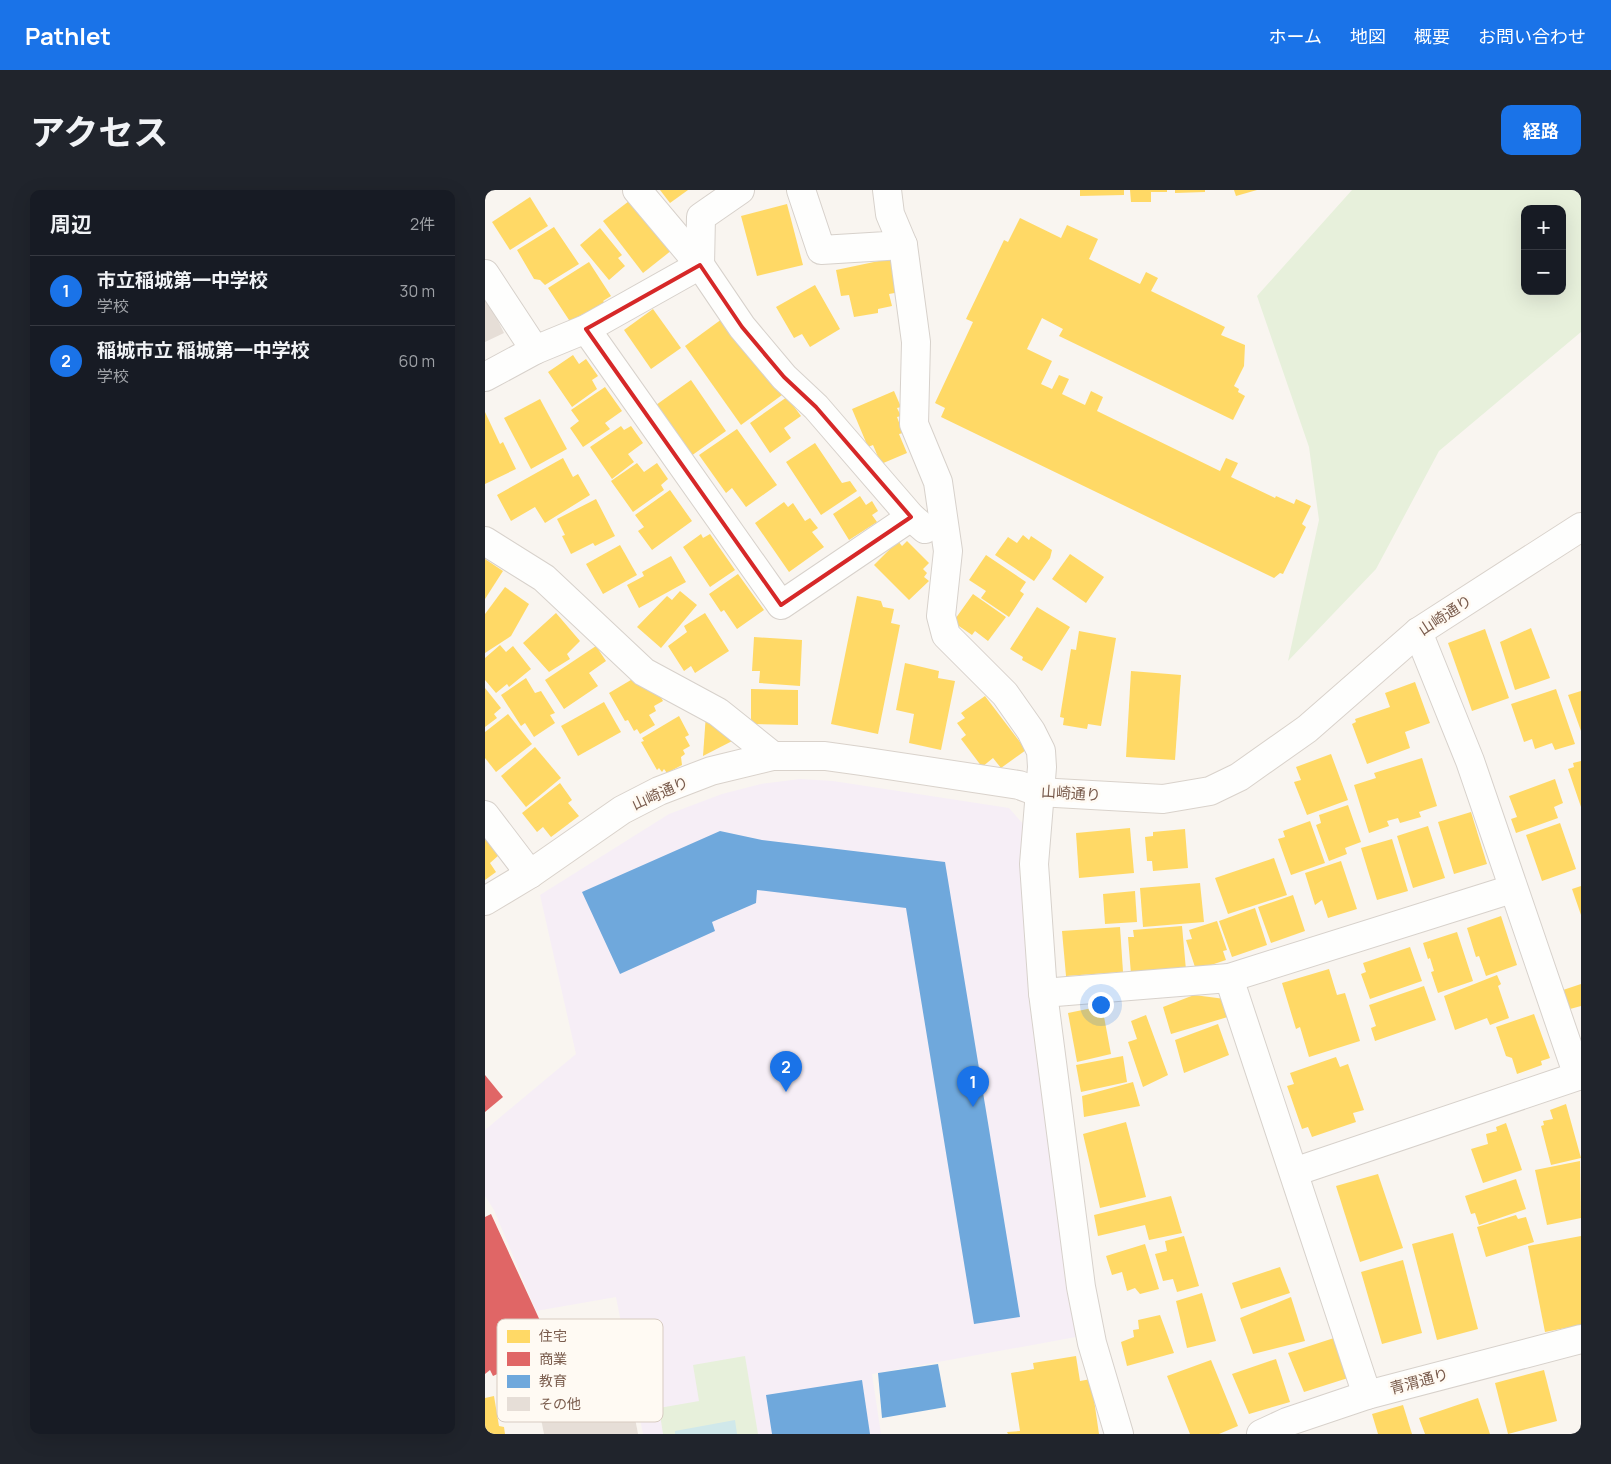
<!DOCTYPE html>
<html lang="ja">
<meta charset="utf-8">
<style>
body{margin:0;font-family:Manrope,"Noto Sans JP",sans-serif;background:#20242c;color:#f1f3f6}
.controls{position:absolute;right:15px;top:15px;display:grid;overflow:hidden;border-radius:10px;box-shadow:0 5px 20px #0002}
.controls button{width:45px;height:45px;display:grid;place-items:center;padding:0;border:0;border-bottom:1px solid #363941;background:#171b24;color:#f1f3f6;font:25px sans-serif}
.you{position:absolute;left:615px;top:814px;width:18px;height:18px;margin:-12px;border:4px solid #fff;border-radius:50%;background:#1a73e8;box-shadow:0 0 0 8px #1a73e833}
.badge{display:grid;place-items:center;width:32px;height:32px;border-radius:50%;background:#1a73e8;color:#fff;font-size:16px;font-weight:700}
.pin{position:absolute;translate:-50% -41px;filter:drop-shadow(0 1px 2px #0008)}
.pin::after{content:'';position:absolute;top:26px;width:18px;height:15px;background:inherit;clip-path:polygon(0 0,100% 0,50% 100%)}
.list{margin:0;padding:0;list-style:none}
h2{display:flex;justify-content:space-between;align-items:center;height:65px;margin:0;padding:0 20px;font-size:21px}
h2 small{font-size:16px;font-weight:400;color:#9ea1a6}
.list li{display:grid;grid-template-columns:32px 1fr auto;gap:15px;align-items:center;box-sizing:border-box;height:70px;padding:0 20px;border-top:1px solid #363941}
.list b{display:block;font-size:19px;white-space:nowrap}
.list p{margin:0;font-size:16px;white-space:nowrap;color:#9ea1a6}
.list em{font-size:16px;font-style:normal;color:#9ea1a6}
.map{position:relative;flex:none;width:1096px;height:1244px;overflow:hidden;border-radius:10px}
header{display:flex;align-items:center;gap:30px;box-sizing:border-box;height:70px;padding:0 25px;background:#1a73e8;color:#fff}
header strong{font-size:24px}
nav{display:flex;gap:28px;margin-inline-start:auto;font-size:18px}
.intro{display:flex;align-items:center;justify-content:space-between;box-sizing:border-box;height:120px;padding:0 30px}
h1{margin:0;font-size:35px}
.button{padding:12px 22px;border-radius:10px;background:#1a73e8;color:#fff;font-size:18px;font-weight:700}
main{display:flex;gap:30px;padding:0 30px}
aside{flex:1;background:#171b24;border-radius:10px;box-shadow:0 5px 20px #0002}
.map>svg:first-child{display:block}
.education{fill:#f6eef6}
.green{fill:#e7f0db;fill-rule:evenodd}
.water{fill:#d0e8ea}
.homes{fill:#ffd966}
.shops{fill:#e06666}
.schools{fill:#6fa8dc}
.building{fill:#e6ded7}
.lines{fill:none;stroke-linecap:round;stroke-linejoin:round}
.street-casing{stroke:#d7d1cb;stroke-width:30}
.secondary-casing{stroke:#d9d2cb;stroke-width:30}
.street{stroke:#fefefd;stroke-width:28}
.secondary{stroke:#fefefd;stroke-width:28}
.marked{fill:none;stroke:#d62828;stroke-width:4;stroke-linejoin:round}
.labels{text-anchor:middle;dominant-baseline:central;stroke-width:5;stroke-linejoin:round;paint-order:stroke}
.street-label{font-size:15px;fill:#7a5c4d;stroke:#fffaf3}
.key{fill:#fffaf3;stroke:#d7cbc1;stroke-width:1}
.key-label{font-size:14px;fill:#7a5c4d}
</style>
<header>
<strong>Pathlet</strong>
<nav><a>ホーム</a><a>地図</a><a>概要</a><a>お問い合わせ</a></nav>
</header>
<div class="intro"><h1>アクセス</h1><a class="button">経路</a></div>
<main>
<aside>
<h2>周辺<small>2件</small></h2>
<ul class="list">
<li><span class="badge">1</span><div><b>市立稲城第一中学校</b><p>学校</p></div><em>30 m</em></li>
<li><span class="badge">2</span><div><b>稲城市立 稲城第一中学校</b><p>学校</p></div><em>60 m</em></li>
</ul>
</aside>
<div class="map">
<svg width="1096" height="1244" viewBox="0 0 1096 1244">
<rect width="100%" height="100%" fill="#f9f5f0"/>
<!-- education -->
<polygon class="education" points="315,589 348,591 524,618 540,636 535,674 545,819 591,1147 387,1184 396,1244 158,1244 131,1107 51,1121 9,1020 0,1006 0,940 91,864 55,705 184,624 237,604 276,594"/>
<!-- green -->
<g class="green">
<path d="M867 0H1096V142L954 261 891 379 803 471 834 330 824 257 772 106ZM1040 19H1077V101H1040Z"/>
<polygon points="260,1166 273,1244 178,1244 174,1218 214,1211 208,1175"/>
</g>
<!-- water -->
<polygon class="water" points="250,1230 252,1244 190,1244 190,1241"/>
<!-- homes -->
<g class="homes">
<polygon points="175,0 203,0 185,13"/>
<polygon points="595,0 639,0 639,5 595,6"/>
<polygon points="645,0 682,0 682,2 666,2 666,12 646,12"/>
<polygon points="690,0 720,0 720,2 690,3"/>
<polygon points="749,0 772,0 751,6"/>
<polygon points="45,7 63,36 25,60 7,32"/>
<polygon points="148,8 187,60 158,83 118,31"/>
<polygon points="302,14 318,75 272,86 256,26"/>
<polygon points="535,28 576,48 582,35 613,49 604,69 655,94 661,82 673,88 666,101 740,137 736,145 760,155 759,176 749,196 754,199 753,202 760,206 748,230 574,146 578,139 557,128 542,159 567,171 556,194 567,199 574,185 584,189 577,204 600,215 606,201 618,207 612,221 735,281 741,268 753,273 746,287 790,308 791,306 809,314 811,309 826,316 817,334 821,337 798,384 795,383 789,388 456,227 460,218 450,213 488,132 481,129 519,50 523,52"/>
<polygon points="69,37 94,74 60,95 55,90 49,89 32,60"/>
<polygon points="115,38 137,65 133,68 140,76 124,90 95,55"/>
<polygon points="408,68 415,102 404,104 407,116 393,119 393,123 369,127 364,105 356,106 351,80"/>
<polygon points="104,72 126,106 118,111 121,114 86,133 63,98"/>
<polygon points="330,95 355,139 325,157 317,144 309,148 291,117"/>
<polygon points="168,119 196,158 166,179 139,140"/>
<polygon points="241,126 297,205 256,235 200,156"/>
<polygon points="88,165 94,174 101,169 113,186 107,190 112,199 87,217 63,182"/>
<polygon points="206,190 241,241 206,266 171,215"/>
<polygon points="120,197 137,221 120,233 125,239 98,257 85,238 94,231 86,220"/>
<polygon points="409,201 416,217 412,218 416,226 412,227 418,243 414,244 422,263 396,274 388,255 383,257 367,219"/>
<polygon points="302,207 316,226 299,238 306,248 285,263 265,233"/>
<polygon points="55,209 82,259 46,279 19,228"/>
<polygon points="0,222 15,254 18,252 31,279 0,294"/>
<polygon points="136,236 139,240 146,236 158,253 143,264 149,272 127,289 105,257"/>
<polygon points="252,239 292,295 261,317 247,298 241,303 214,265"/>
<polygon points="330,253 357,293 365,291 372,301 336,325 301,272"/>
<polygon points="78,268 88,287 93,284 105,305 60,333 50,317 26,331 12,305"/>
<polygon points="152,273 159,282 172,273 183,289 176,295 179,300 148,322 126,291"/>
<polygon points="185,300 207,331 167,360 153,341 159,337 150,325"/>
<polygon points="375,306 381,315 387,311 393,321 387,325 392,332 364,350 348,324"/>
<polygon points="111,309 130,346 110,356 108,353 86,364 77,346 80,345 72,329"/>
<polygon points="299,312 303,317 308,313 320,331 325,328 333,338 327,342 339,357 304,382 270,333"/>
<polygon points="216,344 218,348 225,344 250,380 225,397 198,357"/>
<polygon points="538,345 544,350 546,346 567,360 565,368 549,391 510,365 523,347 532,353"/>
<polygon points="413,351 417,356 422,351 444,373 438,379 442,383 439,387 444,391 424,410 389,375"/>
<polygon points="135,355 152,385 118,404 101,374"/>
<polygon points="585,364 619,387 601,413 567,389"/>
<polygon points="501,365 541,392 535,401 539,404 524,427 496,408 501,401 484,390"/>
<polygon points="186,366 201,392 154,418 142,395 159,386 157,382"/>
<polygon points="0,369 18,381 0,409"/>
<polygon points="253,384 279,420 252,439 239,420 236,422 224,404"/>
<polygon points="20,397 44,414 26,446 0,463 0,424"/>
<polygon points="195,401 212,415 176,458 152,437 182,406 187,410"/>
<polygon points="488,404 521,427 503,451 490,441 487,445 468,432"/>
<polygon points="372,406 396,411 398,417 409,419 406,433 415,435 393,544 346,534"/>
<polygon points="552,417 585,437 557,481 537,470 538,467 525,459"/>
<polygon points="71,423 95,451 82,464 85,469 64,482 38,453"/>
<polygon points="220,423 244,461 210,483 206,476 199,481 183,456 202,442 199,436"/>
<polygon points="1046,438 1065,488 1030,500 1015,452"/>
<polygon points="1000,439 1024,508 987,521 963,453"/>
<polygon points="594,441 631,448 616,536 603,534 602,539 578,535 579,528 575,527 586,459 591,460"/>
<polygon points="269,447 317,450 315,496 274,493 275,481 267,481"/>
<polygon points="15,455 21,462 28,456 46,479 24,497 22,494 11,503 0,490 0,468"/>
<polygon points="111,456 121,471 104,483 113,496 79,519 60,490"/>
<polygon points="420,473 454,481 453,488 470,491 456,560 424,553 429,524 411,520"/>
<polygon points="646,481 696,485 690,570 641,567"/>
<polygon points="156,484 170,497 178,511 169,516 171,521 164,525 170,535 155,544 152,539 149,541 143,530 140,531 124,503"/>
<polygon points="41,488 50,503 56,501 70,523 65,525 70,533 49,547 40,533 36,536 16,505"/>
<polygon points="930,492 945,533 920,542 925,558 882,574 867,534 871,532 870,529 905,517 900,503"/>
<polygon points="0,498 16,518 9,524 12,528 0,537"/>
<polygon points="266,499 313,500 313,535 266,534"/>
<polygon points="1071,499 1090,554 1070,560 1067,553 1050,559 1047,549 1039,552 1026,514"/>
<polygon points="1096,501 1096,541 1083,505"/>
<polygon points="500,506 541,560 516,578 508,568 497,577 476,549 481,545 472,533 480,528 476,523"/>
<polygon points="119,512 136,542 93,566 76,536"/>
<polygon points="23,524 47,554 11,582 0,568 0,542"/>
<polygon points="221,524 255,547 218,566"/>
<polygon points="194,526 204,545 200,547 205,556 198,560 200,564 196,567 197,575 182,583 179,579 177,582 174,578 172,580 156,552 159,551 157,548"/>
<polygon points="50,557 76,588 41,617 16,586"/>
<polygon points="846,564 863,610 822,625 809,592 816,590 811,577"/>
<polygon points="937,568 952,616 934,622 936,627 915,633 913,628 902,631 904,636 884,643 869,595 891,588 889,583"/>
<polygon points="1096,571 1096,617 1083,579 1089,577 1088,573"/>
<polygon points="1070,589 1078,613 1069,617 1073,628 1031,643 1026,629 1032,627 1024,606"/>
<polygon points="75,593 87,610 83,613 94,626 66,647 58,637 52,642 37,623"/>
<polygon points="863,615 876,652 860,658 862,664 844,671 831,635 836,633 834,625"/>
<polygon points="986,622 1002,674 969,684 953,632"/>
<polygon points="825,631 840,673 806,685 793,649 800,647 798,641"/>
<polygon points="1075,633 1091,679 1057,691 1041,645"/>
<polygon points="943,636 960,688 928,698 912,646"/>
<polygon points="645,638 649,683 594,688 591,643"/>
<polygon points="700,639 703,678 668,681 667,671 662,671 660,647 668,646 668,642"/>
<polygon points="0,647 14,665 5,673 11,682 0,690"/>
<polygon points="907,649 923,701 892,710 876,658"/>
<polygon points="789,668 802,705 743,724 730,688"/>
<polygon points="856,671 872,719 843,728 837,710 830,715 820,683"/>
<polygon points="715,693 719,732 658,737 655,698"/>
<polygon points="1096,696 1096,725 1087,699"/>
<polygon points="650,701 652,732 620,734 618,704"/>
<polygon points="808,705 820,741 786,753 773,717"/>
<polygon points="770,718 782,755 747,767 734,731"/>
<polygon points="1016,726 1032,775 1001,786 994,766 991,767 982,738"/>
<polygon points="732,731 742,760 738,761 741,770 711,780 701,750 707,749 704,740"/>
<polygon points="697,736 701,780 646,784 643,747 649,747 648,740"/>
<polygon points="635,737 638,782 581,786 577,741"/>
<polygon points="972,742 988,791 953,803 946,782 949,781 945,768 943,769 938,753"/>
<polygon points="925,757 937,791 885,809 876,784 881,782 878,773"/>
<polygon points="844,779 852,805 860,803 875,851 824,867 815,837 811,839 797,793"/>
<polygon points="1012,785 1016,794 1013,796 1024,828 1005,835 1002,828 970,840 959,806"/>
<polygon points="1096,794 1096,816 1085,819 1078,800"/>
<polygon points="939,796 951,830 890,851 886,838 891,836 884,815"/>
<polygon points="709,805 740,809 746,826 686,844 678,817"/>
<polygon points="617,816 626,864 592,872 583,823"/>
<polygon points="1049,824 1065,868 1056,871 1057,875 1032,884 1027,868 1021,866 1011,837"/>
<polygon points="661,825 683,885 658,897 643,852 652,849 646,831"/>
<polygon points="733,834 744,865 699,883 690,850"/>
<polygon points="638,866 642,892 596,902 591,875"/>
<polygon points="851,867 855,877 863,874 879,920 868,923 871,932 827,947 823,937 817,939 802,896 809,894 805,883"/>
<polygon points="648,892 655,916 599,927 597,906"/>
<polygon points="1081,914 1096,968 1066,975 1056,936 1059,935 1058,931 1068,929 1065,920"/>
<polygon points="641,932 661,1007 615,1018 598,944"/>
<polygon points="1021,933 1037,980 998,993 986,959 1003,954 1001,944 1012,941 1011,937"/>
<polygon points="1095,971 1096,1028 1062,1035 1050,980"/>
<polygon points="893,984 918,1058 875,1072 851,996"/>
<polygon points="1031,989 1041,1019 994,1035 990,1023 986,1024 980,1006"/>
<polygon points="686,1006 697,1043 664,1050 660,1035 613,1046 609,1025"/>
<polygon points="1031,1025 1033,1029 1041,1027 1049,1052 1001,1067 992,1037"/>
<polygon points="968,1043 993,1139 952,1150 927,1054"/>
<polygon points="699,1046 714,1096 692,1102 688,1089 678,1091 670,1064 682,1061 680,1051"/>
<polygon points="1096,1046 1096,1135 1060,1142 1043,1056"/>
<polygon points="660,1054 674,1099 655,1104 650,1098 642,1101 637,1082 627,1085 621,1066"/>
<polygon points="918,1070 937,1143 897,1154 876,1082"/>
<polygon points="795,1077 805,1103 756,1119 747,1093"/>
<polygon points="717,1103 731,1151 702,1158 691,1111"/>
<polygon points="806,1107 820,1151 768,1164 755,1128"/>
<polygon points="675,1125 689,1163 642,1176 636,1152 649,1147 648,1140 654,1139 653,1130"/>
<polygon points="849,1148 863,1188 819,1202 803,1163"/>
<polygon points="591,1166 595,1191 606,1189 614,1244 523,1244 522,1242 535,1241 526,1183 549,1179 548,1173"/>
<polygon points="791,1169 805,1212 764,1224 747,1184"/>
<polygon points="726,1170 753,1236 734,1244 705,1244 682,1186"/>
<polygon points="1059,1180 1072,1231 1023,1244 1010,1193"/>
<polygon points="9,1206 14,1236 19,1237 20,1244 0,1244 0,1208"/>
<polygon points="993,1208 1005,1244 940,1244 934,1228"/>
<polygon points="918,1215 927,1244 893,1244 887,1224"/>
</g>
<!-- shops -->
<g class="shops">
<polygon points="0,885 18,907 0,922"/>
<polygon points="6,1024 68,1159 8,1186 5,1180 0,1184 0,1027"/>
</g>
<!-- schools -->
<g class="schools">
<polygon points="235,641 277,650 460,672 535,1127 489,1134 421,718 272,700 271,713 227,732 230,741 135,784 97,702"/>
<polygon points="453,1174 461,1217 397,1228 393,1183"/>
<polygon points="377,1190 385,1244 287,1244 281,1205"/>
</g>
<!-- building -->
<g class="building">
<polygon points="0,104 19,143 0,152"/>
<polygon points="139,1171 153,1244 59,1244 48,1188"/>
</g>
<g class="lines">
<defs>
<g id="street">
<polyline points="152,0 215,75 257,137 299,187 331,217 426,327 440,339"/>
<polyline points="316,0 336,60 418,55 405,24 402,0"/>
<polyline points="418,55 431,152 429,234 453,292 463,361 456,426 461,445 520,504 546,541 556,561 557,577 549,674 558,803 596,1097 607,1153 634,1244"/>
<polyline points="0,84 50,160 101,139 215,75 216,27 255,0"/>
<polyline points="101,139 296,415 426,327"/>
<polyline points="0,187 50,160"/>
<polyline points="0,351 59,388 159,482 233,522 288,566"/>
<polyline points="933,442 985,571 1093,886"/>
<polyline points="0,625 45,684"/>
<polyline points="744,788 882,1205"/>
<polyline points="558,803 744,788 1027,699"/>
<polyline points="809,982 1096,885"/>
<polyline points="776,1244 802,1232 882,1205 1096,1149"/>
</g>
<polyline id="secondary" points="0,711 45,684 137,620 174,601 226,581 288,566 340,566 376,571 534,595 553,602 678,609 725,601 754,587 822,539 933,442 1096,337"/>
</defs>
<!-- street casing -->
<use href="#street" class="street-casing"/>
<!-- secondary casing -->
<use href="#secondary" class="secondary-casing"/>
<!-- street -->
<use href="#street" class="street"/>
<!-- secondary -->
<use href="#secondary" class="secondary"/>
</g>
<!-- marked area -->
<path class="marked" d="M215 75 257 137 299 187 331 217 426 327 296 415 101 139Z"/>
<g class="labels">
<!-- street labels -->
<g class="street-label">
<text transform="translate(960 425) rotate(-33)">山崎通り</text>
<text transform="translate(175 603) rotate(-24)">山崎通り</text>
<text transform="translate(586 603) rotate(4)">山崎通り</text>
<text transform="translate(934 1191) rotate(-15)">青渭通り</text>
</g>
</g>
<!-- legend -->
<rect x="12" y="1129" width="166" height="103" rx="8" class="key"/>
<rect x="22" y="1140" width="23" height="13" fill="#ffd966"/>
<rect x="22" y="1162" width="23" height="14" fill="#e06666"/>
<rect x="22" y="1185" width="23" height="13" fill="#6fa8dc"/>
<rect x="22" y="1207" width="23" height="14" fill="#e6ded7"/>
<g class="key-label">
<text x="54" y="1151">住宅</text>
<text x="54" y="1174">商業</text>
<text x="54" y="1196">教育</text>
<text x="54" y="1219">その他</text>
</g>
</svg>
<div class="controls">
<button>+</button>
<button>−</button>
</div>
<div class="you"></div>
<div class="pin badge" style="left:488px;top:917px">1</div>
<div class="pin badge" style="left:301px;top:902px">2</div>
</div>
</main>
